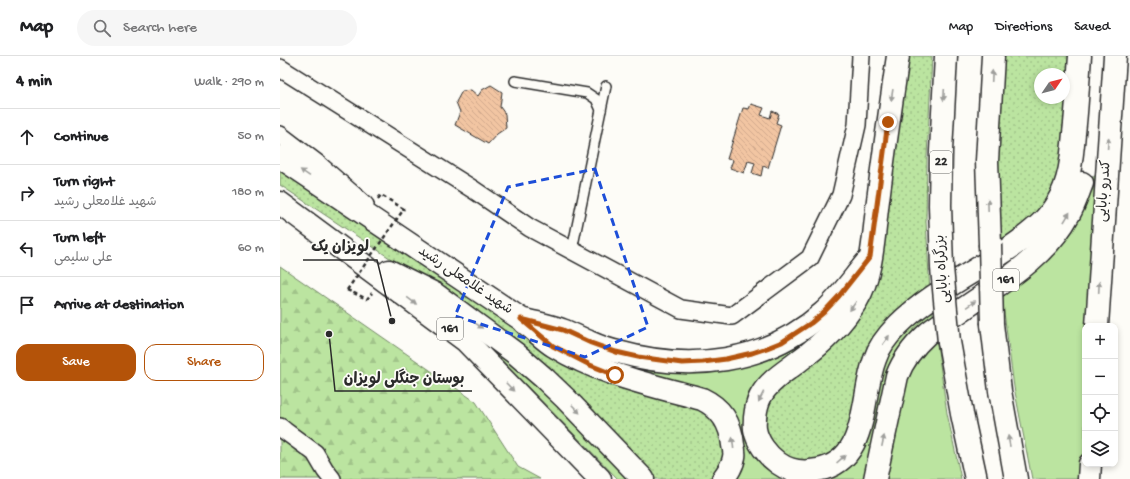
<!DOCTYPE html>
<meta charset="utf-8">
<style>
body{margin:0;font-family:"Gochi Hand","Playpen Sans Arabic",sans-serif;background:#f6f6f6;color:#202124}
.controls{position:absolute;right:12px;bottom:12px;display:grid;overflow:hidden;border-radius:8px;box-shadow:0 2px 6px #0003}
.controls button{width:36px;height:36px;display:grid;place-items:center;padding:0;border:0;border-bottom:1px solid #e0e0e0;background:#fff;color:#202124;font:20px sans-serif}
.compass{position:absolute;left:754px;top:12px;width:36px;height:36px;border-radius:50%;background:#fff;box-shadow:0 2px 6px #0003;rotate:55deg}
.stop{position:absolute;width:12px;height:12px;margin:-9px;border:3px solid #b45309;border-radius:50%;background:#fff}
.stop.end{background:#b45309;border-color:#fff;box-shadow:0 1px 4px #0008}
.list{margin:0;padding:0;list-style:none}
h2{display:flex;justify-content:space-between;align-items:center;height:52px;margin:0;padding:0 16px;font-size:17px}
h2 small{font-size:13px;font-weight:400;color:#757577}
.list li{display:grid;grid-template-columns:26px 1fr auto;gap:12px;align-items:center;box-sizing:border-box;height:56px;padding:0 16px;border-top:1px solid #e0e0e0}
.list b{display:block;font-size:15px;white-space:nowrap}
.list p{margin:0;font-size:13px;white-space:nowrap;color:#757577}
.list em{font-size:13px;font-style:normal;color:#757577}
.actions{display:flex;gap:8px;padding:12px 16px}
.actions a{flex:1;padding:9px 0;border:1px solid #b45309;border-radius:12px;text-align:center;font-size:14px;color:#b45309}
.actions .main{background:#b45309;color:#fff}
.icon{flex:none;width:22px;height:22px;fill:none;stroke:currentColor;stroke-width:2;stroke-linecap:round;stroke-linejoin:round}
.map{position:relative;flex:none;width:850px;height:423px;overflow:hidden}
header{display:flex;align-items:center;gap:24px;box-sizing:border-box;height:56px;padding:0 20px;background:#fff;border-bottom:1px solid #e0e0e0}
header strong{font-size:19px}
nav{display:flex;gap:22px;margin-inline-start:auto;font-size:14px}
.search{width:280px;height:36px;background:#f6f6f6;display:flex;align-items:center;gap:10px;box-sizing:border-box;padding:0 14px;border-radius:22px;color:#757577;font-size:15px}
main{display:flex}
aside{flex:1;background:#fff}
.map>svg:first-child{display:block}
.grass{fill:url(#grass-dots);stroke:#738866;fill-rule:evenodd}
.forest{fill:url(#forest-firs);stroke:#738866}
.garden{fill:#bbe4a0;stroke:#738866}
.building{fill:url(#building-back-hatch);stroke:#2b2b2b}
.lines{fill:none;stroke-linecap:round;stroke-linejoin:round}
.service-casing{stroke:#2b2b2b;stroke-width:12}
.minor-casing{stroke:#2b2b2b;stroke-width:20}
.primary-casing{stroke:#2b2b2b;stroke-width:25}
.trunk-casing{stroke:#2b2b2b;stroke-width:25}
.path{stroke:#2b2b2b;stroke-width:2.5;stroke-dasharray:4 3;stroke-linecap:butt}
.service{stroke:#fdfcf7;stroke-width:9}
.minor{stroke:#fdfcf7;stroke-width:17}
.primary{stroke:#fdfcf7;stroke-width:22}
.trunk{stroke:#fdfcf7;stroke-width:22}
.trunk-bridge-casing{stroke:#2b2b2b;stroke-width:25;stroke-linecap:butt}
.path-bridge{stroke:#2b2b2b;stroke-width:2.5;stroke-dasharray:4 3;stroke-linecap:butt}
.trunk-bridge{stroke:#fdfcf7;stroke-width:22}
.oneway{fill:#9e9e9b}
.route{stroke:#b45309;stroke-width:5}
.marked{fill:none;stroke:#1d4ed8;stroke-width:3;stroke-dasharray:8 5;stroke-linejoin:round}
.labels{text-anchor:middle;dominant-baseline:central;stroke-width:3.5;stroke-linejoin:round;paint-order:stroke}
.shield{fill:#fdfcf7;stroke:#6a6a68;stroke-width:1}
.shield-label{font-size:13px;font-weight:bold;fill:#2b2b2b}
.street-label{font-size:14px;fill:#2b2b2b;stroke:#fdfcf7}
.leader{fill:none;stroke:#2b2b2b;stroke-width:1.5}
.callout-dot{fill:#2b2b2b;stroke:#fdfcf7;stroke-width:1.5}
.callout-label{font-size:15px;text-anchor:middle;font-weight:bold;fill:#2b2b2b;stroke:#fdfcf7;stroke-width:3.5;stroke-linejoin:round;paint-order:stroke}
</style>
<header>
<strong>Map</strong>
<div class="search"><svg class="icon" aria-label="search" viewBox="0 0 24 24"><circle cx="10" cy="10" r="6"/><path d="M15 15l6 6"/></svg>Search here</div>
<nav><a>Map</a><a>Directions</a><a>Saved</a></nav>
</header>
<main>
<aside>
<h2>4 min<small>Walk · 290 m</small></h2>
<ul class="list">
<li><svg class="icon" aria-label="ahead" viewBox="0 0 24 24"><path d="M12 20V5M6 11l6-6 6 6"/></svg><div><b>Continue</b></div><em>50 m</em></li>
<li><svg class="icon" aria-label="right" viewBox="0 0 24 24"><path d="M7 20v-9h11M14 6l5 5-5 5"/></svg><div><b>Turn right</b><p>شهید غلامعلی رشید</p></div><em>180 m</em></li>
<li><svg class="icon" aria-label="left" viewBox="0 0 24 24"><path d="M17 20v-9H6M10 6l-5 5 5 5"/></svg><div><b>Turn left</b><p>علی سلیمی</p></div><em>60 m</em></li>
<li><svg class="icon" aria-label="arrive" viewBox="0 0 24 24"><path d="M6 21V4h12l-3 4 3 4H6"/></svg><div><b>Arrive at destination</b></div></li>
</ul>
<div class="actions"><a class="main">Save</a><a>Share</a></div>
</aside>
<div class="map">
<svg width="850" height="423" viewBox="0 0 850 423">
<defs>
<pattern id="grass-dots" width="8" height="8" patternUnits="userSpaceOnUse"><rect width="8" height="8" fill="#bbe4a0"/><path d="M2 2h.1M6 6h.1" fill="none" stroke="#a1c48a" stroke-width="1.8" stroke-linecap="round"/></pattern>
<pattern id="forest-firs" width="22" height="20" patternUnits="userSpaceOnUse"><rect width="22" height="20" fill="#bbe4a0"/><path d="M5 1l3.5 6h-7zM16 11l3.5 6h-7z" fill="#a1c48a"/></pattern>
<pattern id="building-back-hatch" width="6" height="6" patternUnits="userSpaceOnUse"><rect width="6" height="6" fill="#f2c5a2"/><path d="M-1 5l2 2M0 0l6 6M5-1l2 2" fill="none" stroke="#d0a98c"/></pattern>
</defs>
<rect width="100%" height="100%" fill="#fdfcf7"/>
<filter id="ink" filterUnits="userSpaceOnUse"><feTurbulence type="fractalNoise" baseFrequency=".025" numOctaves="2"/><feDisplacementMap in="SourceGraphic" scale="8" xChannelSelector="R" yChannelSelector="G"/><feConvolveMatrix kernelMatrix="1 2 1 2 8 2 1 2 1" color-interpolation-filters="sRGB"/></filter>
<g filter="url(#ink)">
<!-- grass -->
<g class="grass">
<polygon points="624,0 652,0 647,100 646,165 650,238 564,393 524,411 488,388 484,349 566,270"/>
<path d="M723 0H793L787 93 774 139 718 195 717 107ZM760 18H784V42H760Z"/>
<polygon points="0,113 50,148 426,351 448,389 434,423 371,423 212,270 0,129"/>
</g>
<!-- forest -->
<polygon class="forest" points="0,210 196,346 238,411 260,423 0,423"/>
<!-- garden -->
<g class="garden">
<polygon points="820,116 810,270 805,270 805,380 803,423 752,423 734,331 721,234 808,125"/>
<polygon points="652,249 654,267 640,276 587,423 536,423 552,419 608,292"/>
<polygon points="540,271 535,284 468,373 525,423 451,423 457,370 313,304 337,306 388,315"/>
<polygon points="656,281 667,357 681,423 603,423 627,315"/>
<polygon points="206,288 228,299 354,423 338,423"/>
</g>
<!-- building -->
<g class="building">
<polygon points="211,29 222,36 220,51 225,58 226,72 217,78 208,88 175,69 180,56 176,46 182,35 191,34 198,40 202,34"/>
<polygon points="471,48 484,52 481,59 490,62 492,55 499,58 496,67 501,69 488,112 483,110 481,120 472,117 475,107 468,105 464,117 450,112 453,104 447,103 463,52 469,53"/>
</g>
<g class="lines">
<defs>
<g id="service">
<polyline points="235,25 307,37 316,43 321,54 292,194"/>
<polyline points="321,54 326,30"/>
</g>
<g id="minor">
<polyline points="0,12 194,134 250,172 401,253 452,260 530,202 561,139 577,69 581,0"/>
<polyline points="0,79 38,108 85,149"/>
<polyline points="0,371 5,375 35,397 45,414 52,423"/>
</g>
<g id="primary">
<path d="M618 0C611 48 604 96 598 144 594 174 593 218 577 244 563 267 542 288 520 304 508 314 490 324 482 338 476 347 474 363 475 373 477 386 487 399 498 407 509 415 523 417 537 414 590 405 580 341 595 303 599 290 608 279 618 269 652 235 702 213 741 184 755 173 768 163 777 147 790 126 792 101 794 77 797 52 798 26 800 0"/>
<path d="M0 101 241 263C255 267 269 269 282 274 291 277 300 282 309 286 318 290 328 294 338 296 410 316 485 308 543 257 559 243 572 224 586 207"/>
<polyline points="0,147 186,285 320,423"/>
<polyline points="109,215 155,238 235,297 264,322 286,343 363,423"/>
<path d="M245 267C255 274 264 284 274 290 319 318 371 329 422 343 441 352 451 368 453 389 454 393 455 397 454 401 453 409 448 416 443 423"/>
<polyline points="817,270 835,0"/>
<path d="M595 423 617 320C623 304 635 289 647 278 657 269 671 262 682 254 721 227 766 201 789 158 795 148 798 137 802 127"/>
<polyline points="809,423 810,408"/>
</g>
<g id="trunk">
<polyline points="710,188 707,105 713,0"/>
<polyline points="662,212 660,149 661,95 666,0"/>
<polyline points="712,268 720,335 736,423"/>
<polyline points="669,286 682,358 696,423"/>
</g>
</defs>
<!-- service casing -->
<use href="#service" class="service-casing"/>
<!-- minor casing -->
<use href="#minor" class="minor-casing"/>
<!-- primary casing -->
<use href="#primary" class="primary-casing"/>
<!-- trunk casing -->
<use href="#trunk" class="trunk-casing"/>
<!-- path -->
<g class="path">
<polyline points="98,143 101,139 124,153"/>
<polyline points="67,234 87,243 92,237"/>
</g>
<!-- service -->
<use href="#service" class="service"/>
<!-- minor -->
<use href="#minor" class="minor"/>
<!-- primary -->
<use href="#primary" class="primary"/>
<!-- trunk -->
<use href="#trunk" class="trunk"/>
<defs>
<g id="trunk-bridge">
<polyline points="710,188 712,268"/>
<polyline points="662,212 669,286"/>
</g>
</defs>
<!-- trunk-bridge casing -->
<use href="#trunk-bridge" class="trunk-bridge-casing"/>
<!-- path-bridge -->
<polyline class="path-bridge" points="67,234 124,153"/>
<!-- trunk-bridge -->
<use href="#trunk-bridge" class="trunk-bridge"/>
</g>
<!-- one-way arrows -->
<defs><path id="oneway-solid" d="M-6-.8H1V-3.2L6.5 0L1 3.2V.8H-6Z"/></defs>
<g class="oneway">
<use href="#oneway-solid" transform="translate(712 20) rotate(-87)"/>
<use href="#oneway-solid" transform="translate(612 39) rotate(99)"/>
<use href="#oneway-solid" transform="translate(664 39) rotate(93)"/>
<use href="#oneway-solid" transform="translate(828 87) rotate(-86)"/>
<use href="#oneway-solid" transform="translate(25 117) rotate(-146)"/>
<use href="#oneway-solid" transform="translate(708 149) rotate(-92)"/>
<use href="#oneway-solid" transform="translate(787 161) rotate(-59)"/>
<use href="#oneway-solid" transform="translate(819 231) rotate(-87)"/>
<use href="#oneway-solid" transform="translate(132 245) rotate(36)"/>
<use href="#oneway-solid" transform="translate(691 248) rotate(-35)"/>
<use href="#oneway-solid" transform="translate(573 250) rotate(125)"/>
<use href="#oneway-solid" transform="translate(198 269) rotate(35)"/>
<use href="#oneway-solid" transform="translate(606 284) rotate(-54)"/>
<use href="#oneway-solid" transform="translate(230 331) rotate(46)"/>
<use href="#oneway-solid" transform="translate(481 341) rotate(117)"/>
<use href="#oneway-solid" transform="translate(296 353) rotate(46)"/>
<use href="#oneway-solid" transform="translate(603 385) rotate(-78)"/>
<use href="#oneway-solid" transform="translate(729 385) rotate(-100)"/>
<use href="#oneway-solid" transform="translate(453 387) rotate(-96)"/>
<use href="#oneway-solid" transform="translate(561 403) rotate(-42)"/>
</g>
</g>
<g class="lines" filter="url(#ink)">
<!-- route -->
<polyline class="route" points="335,319 310,309 273,290 241,263 283,274 311,287 336,296 358,301 402,307 423,306 446,303 472,297 487,292 502,286 531,267 544,256 559,240 590,201 608,66"/>
</g>
<!-- marked area -->
<path class="marked" d="M315 113 368 271 305 301 175 260 228 131Z"/>
<g class="labels">
<!-- shield labels -->
<g class="shield">
<rect x="650" y="95" width="22" height="22" rx="3"/>
<rect x="713" y="213" width="26" height="22" rx="3"/>
<rect x="157" y="262" width="26" height="22" rx="3"/>
</g>
<g class="shield-label">
<text x="661" y="106">22</text>
<text x="726" y="224">161</text>
<text x="170" y="273">161</text>
</g>
<!-- street labels -->
<g class="street-label">
<text transform="translate(825 135) rotate(-86)">کندرو بابایی</text>
<text transform="translate(663 213) rotate(-94)">بزرگراه بابایی</text>
<text transform="translate(185 225) rotate(34)">شهید غلامعلی رشید</text>
</g>
</g>
<!-- callouts -->
<path class="leader" d="M112 265L97 204H23M49 278L55 335H192"/>
<g class="callout-dot">
<circle cx="112" cy="265" r="4"/>
<circle cx="49" cy="278" r="4"/>
</g>
<g class="callout-label">
<text x="60" y="195">لویزان یک</text>
<text x="124" y="327">بوستان جنگلی لویزان</text>
</g>
</svg>
<div class="controls">
<button>+</button>
<button>−</button>
<button><svg class="icon" aria-label="locate" viewBox="0 0 24 24"><circle cx="12" cy="12" r="6"/><path d="M12 2v4M12 18v4M2 12h4M18 12h4"/></svg></button>
<button><svg class="icon" aria-label="layers" viewBox="0 0 24 24"><path d="M12 4l9 5-9 5-9-5zM3 14l9 5 9-5"/></svg></button>
</div>
<svg class="compass" viewBox="-18 -18 36 36"><path d="M0-13l5 13h-10z" fill="#e53935"/><path d="M0 13l5-13h-10z" fill="#757577"/></svg>
<div class="stop" style="left:335px;top:319px"></div>
<div class="stop end" style="left:608px;top:66px"></div>
</div>
</main>
